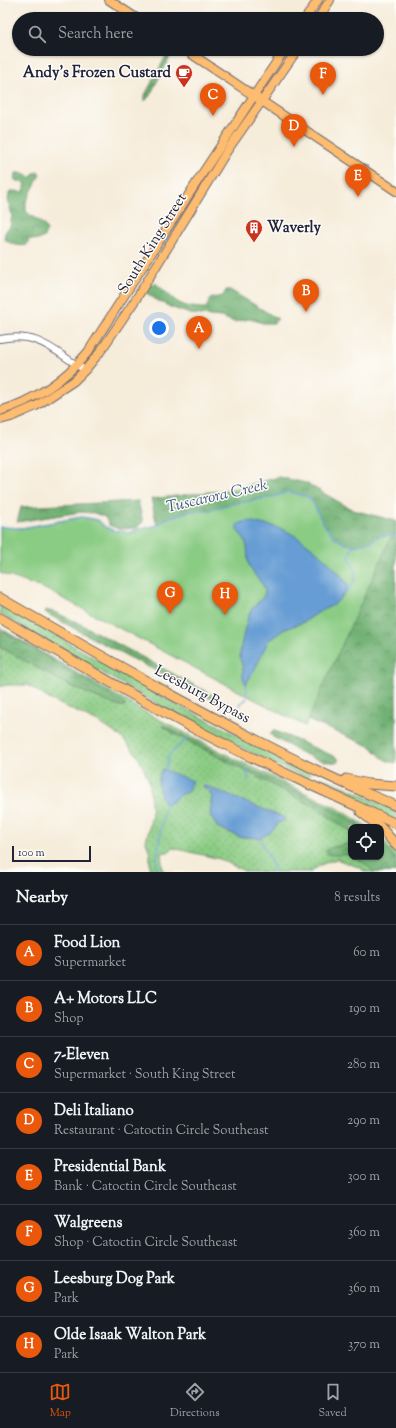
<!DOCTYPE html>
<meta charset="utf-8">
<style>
body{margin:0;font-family:"Sorts Mill Goudy",serif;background:#20242c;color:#f1f3f6}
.controls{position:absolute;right:12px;bottom:12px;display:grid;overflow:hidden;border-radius:8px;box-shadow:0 1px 3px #0004}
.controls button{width:36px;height:36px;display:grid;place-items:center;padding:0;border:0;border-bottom:1px solid #363941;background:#171b24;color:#f1f3f6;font:20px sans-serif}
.scale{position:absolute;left:12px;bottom:10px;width:79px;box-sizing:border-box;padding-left:4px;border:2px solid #22223b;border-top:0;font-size:11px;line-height:14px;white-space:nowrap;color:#22223b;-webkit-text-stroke:3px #fdfcf7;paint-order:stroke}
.you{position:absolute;left:159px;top:328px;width:14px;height:14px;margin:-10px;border:3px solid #fff;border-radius:50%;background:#1a73e8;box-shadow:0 0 0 6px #1a73e833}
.badge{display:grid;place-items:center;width:26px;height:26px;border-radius:50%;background:#ea580c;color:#fff;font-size:13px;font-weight:700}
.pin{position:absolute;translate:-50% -33px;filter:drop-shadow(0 1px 2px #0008)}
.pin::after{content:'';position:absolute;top:21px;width:14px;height:12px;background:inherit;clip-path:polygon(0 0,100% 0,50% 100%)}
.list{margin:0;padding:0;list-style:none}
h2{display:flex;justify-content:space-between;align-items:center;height:52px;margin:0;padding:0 16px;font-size:17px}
h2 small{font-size:13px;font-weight:400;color:#9ea1a6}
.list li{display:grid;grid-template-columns:26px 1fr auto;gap:12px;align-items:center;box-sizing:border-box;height:56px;padding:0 16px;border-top:1px solid #363941}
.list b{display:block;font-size:15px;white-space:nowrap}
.list p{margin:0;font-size:13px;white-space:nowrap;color:#9ea1a6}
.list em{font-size:13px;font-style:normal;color:#9ea1a6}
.icon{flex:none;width:22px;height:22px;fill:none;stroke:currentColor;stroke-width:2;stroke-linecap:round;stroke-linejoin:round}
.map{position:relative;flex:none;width:396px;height:872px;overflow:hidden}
.search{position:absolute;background:#171b24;box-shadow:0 1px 3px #0004;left:12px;right:12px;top:12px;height:44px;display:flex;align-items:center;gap:10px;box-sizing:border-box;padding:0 14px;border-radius:22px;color:#9ea1a6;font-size:15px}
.sheet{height:500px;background:#171b24}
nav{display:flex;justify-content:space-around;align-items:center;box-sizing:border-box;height:56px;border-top:1px solid #363941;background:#171b24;font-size:11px;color:#9ea1a6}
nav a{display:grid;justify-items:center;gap:2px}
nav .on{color:#ea580c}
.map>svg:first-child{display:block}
.grass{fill:url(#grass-dots);stroke:#567760}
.forest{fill:url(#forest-crowns);stroke:#496956}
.park{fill:#8bcc84;stroke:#567760}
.water{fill:#669dd4;stroke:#446088}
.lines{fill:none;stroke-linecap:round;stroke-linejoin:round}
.stream{stroke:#669dd4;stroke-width:1.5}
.minor-casing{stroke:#6c6973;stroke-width:8}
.major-casing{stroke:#6c6973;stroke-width:10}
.highway-casing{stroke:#6c6973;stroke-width:11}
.minor{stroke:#fff;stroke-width:6}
.major{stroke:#fdbc6f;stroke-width:8}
.highway{stroke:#fdbc6f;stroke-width:9}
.labels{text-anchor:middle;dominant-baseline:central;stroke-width:3;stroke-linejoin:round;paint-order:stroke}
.poi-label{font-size:15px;font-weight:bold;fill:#22223b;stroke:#fdfcf7;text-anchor:end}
.street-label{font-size:15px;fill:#22223b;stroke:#fdfcf7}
.water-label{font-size:16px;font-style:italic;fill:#415980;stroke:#fdfcf7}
</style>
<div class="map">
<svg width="396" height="872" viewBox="0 0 396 872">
<defs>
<pattern id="grass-dots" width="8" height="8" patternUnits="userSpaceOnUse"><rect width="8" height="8" fill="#8bcc84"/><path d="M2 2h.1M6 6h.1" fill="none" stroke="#78af73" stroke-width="1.8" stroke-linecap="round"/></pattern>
<pattern id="forest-crowns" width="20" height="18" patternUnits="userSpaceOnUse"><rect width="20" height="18" fill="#70b072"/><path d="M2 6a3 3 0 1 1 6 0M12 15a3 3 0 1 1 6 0" fill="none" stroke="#5c8f5f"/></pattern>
</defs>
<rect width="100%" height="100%" fill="#fdfcf7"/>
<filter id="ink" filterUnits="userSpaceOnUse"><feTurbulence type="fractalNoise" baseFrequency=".025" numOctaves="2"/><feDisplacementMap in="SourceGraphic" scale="8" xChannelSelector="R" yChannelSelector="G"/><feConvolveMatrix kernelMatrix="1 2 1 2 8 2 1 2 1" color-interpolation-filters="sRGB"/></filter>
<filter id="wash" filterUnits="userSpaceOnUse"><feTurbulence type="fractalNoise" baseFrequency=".012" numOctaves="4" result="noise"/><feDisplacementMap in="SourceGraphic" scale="16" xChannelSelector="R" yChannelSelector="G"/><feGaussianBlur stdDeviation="0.9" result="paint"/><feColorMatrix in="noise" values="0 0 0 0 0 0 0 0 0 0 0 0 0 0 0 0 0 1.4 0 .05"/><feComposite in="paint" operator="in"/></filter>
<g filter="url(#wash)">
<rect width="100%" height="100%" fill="#f6ecda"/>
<!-- grass -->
<g class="grass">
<path d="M0 604 172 702 310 772 309 776 307 778C267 762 230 742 192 723 127 688 64 650 0 614Z"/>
<polygon points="0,628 145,712 223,753 339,809 368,827 351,827 351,857 381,857 381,838 396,854 396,872 364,872 361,868 336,859 320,865 311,872 246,872 220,859 173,848 168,852 161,853 163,872 150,872 150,854 146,841 152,815 149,780 137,755 121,737 100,723 49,699 28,685 6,685 0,687"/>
<path d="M317 778C329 777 382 805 396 811V821L337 794 317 783Z"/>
</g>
<!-- forest -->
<g class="forest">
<polygon points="170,54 170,57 149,97 145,101 145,95 166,56"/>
<path d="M37 172H39L40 175 26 202V211C33 219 42 220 47 230L44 237 39 240 29 239 27 245C19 247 10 244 4 239 5 233 5 230 10 227L12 215 8 201 9 193 14 191 24 192 25 184 23 182 17 181 14 179 16 173C21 172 26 175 31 178L34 173Z"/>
<path d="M155 283C176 299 176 308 206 308L211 298 223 296 226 290H230L278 319 274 323H263L249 319 234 322 221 317 190 314 170 307 155 299 145 292 149 286Z"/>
<path d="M279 477 306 483 353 510 396 521V763C385 762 379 756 372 747L293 714 158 530 151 499 233 489Z"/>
<polygon points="138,501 143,522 136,528 119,529 109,525 105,517 94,513 80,512 17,522 21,507"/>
<polygon points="45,610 54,612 77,622 231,705 230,706 217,702 90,637 46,613"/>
<polygon points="0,631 5,632 122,702 126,706 117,706 70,686 0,647"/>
<polygon points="162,725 255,772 321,803 364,827 351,827 351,832 315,807 174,734 164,727"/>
<path d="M273 730 338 758V762C318 765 290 746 273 737L270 734Z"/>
<polygon points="381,841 396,860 396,872 373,872 369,867 356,857 381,857"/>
<path d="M347 844 351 845V855C343 854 336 856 328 854L325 851 329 848Z"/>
</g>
<!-- park -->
<polygon class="park" points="288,492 308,497 313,503 323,523 335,538 346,544 358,545 370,542 378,537 392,535 305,726 45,589 0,573 0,527 22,528 82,517 98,520 105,527 116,531 132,532 140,528 151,527 160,524 165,519 191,511 211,510 227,505 273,497"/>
<!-- water -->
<g class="water">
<path d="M249 521C258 524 269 525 279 528 302 536 334 564 348 585L346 592 335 604 319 612 304 622 283 630 268 641 257 665 246 684C242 679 243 676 243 670 243 665 240 662 240 658 239 650 247 618 251 610 255 604 266 598 265 590 263 582 253 575 250 567 246 559 249 551 246 543 242 532 225 525 249 521Z"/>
<path d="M162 769 193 781C189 785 189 789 187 793 177 792 177 803 165 804 158 793 156 781 162 769Z"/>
<path d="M203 785 285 818 284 821C275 823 277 826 272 831 269 834 264 835 260 838L240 837 217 827 210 815 212 795 207 790 204 788Z"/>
</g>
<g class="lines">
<!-- stream -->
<g class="stream">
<polyline points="0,527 22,528 82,517 98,520 105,527 116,531 132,532 140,528 151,527 160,524 165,519 191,511 211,510 227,505 273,497 288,492 308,497 313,503 323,523 335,538 346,544 358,545 370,542 378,537 392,535 396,536"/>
<path d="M346 592C359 582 357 570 349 557L352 548 355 546"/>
<polyline points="240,705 243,701 246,700 247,694 246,684"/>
<polyline points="165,772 169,755 188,738"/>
<polyline points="248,780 248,769"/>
<polyline points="260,838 276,872"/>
<polyline points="157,869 157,857 165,803"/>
</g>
</g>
</g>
<g filter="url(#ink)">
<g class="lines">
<defs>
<path id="minor" d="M0 339C40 331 54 352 85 370"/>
<g id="major">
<polyline points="109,0 138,19"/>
<polyline points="305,19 318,0"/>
<polyline points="318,19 330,0"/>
<polyline points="184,49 396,191"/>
<path d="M0 411C35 400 64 381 88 352L204 171 285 49"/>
<polyline points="0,420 11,417 36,406 74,381 85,370 100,352 136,299 227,151 298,49"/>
</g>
<g id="highway">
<path d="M0 598C104 658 208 717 316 770 342 783 369 794 396 806"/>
<path d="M0 618C65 656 129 694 195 729 261 764 329 793 396 824"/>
<polyline points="346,779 368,784 396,786"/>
<polyline points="361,812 380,827"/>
<polyline points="381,828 396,845"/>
</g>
</defs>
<!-- minor casing -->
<use href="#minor" class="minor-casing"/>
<!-- major casing -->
<use href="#major" class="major-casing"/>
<!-- highway casing -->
<use href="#highway" class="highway-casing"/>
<!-- minor -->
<use href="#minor" class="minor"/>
<!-- major -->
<use href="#major" class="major"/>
<!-- highway -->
<use href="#highway" class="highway"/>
</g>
</g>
<!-- icons -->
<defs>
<symbol id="cafe-pin" viewBox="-11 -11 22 30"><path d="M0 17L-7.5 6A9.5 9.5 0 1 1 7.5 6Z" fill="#c8321e" stroke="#fdfcf7"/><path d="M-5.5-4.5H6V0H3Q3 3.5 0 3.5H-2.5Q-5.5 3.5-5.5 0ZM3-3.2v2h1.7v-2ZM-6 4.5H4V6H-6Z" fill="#fff"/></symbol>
<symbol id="building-pin" viewBox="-11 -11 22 30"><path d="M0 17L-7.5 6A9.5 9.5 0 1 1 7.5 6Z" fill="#c8321e" stroke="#fdfcf7"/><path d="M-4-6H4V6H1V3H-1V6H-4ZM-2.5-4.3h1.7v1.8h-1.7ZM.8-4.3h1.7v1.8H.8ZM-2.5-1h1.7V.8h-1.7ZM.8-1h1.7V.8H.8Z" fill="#fff"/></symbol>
</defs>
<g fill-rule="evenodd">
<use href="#cafe-pin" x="174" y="63" width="20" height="27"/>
<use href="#building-pin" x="244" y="218" width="20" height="27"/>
</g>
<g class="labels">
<!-- poi labels -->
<g class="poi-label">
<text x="171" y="73">Andy's Frozen Custard</text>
<text x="267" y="228" text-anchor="start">Waverly</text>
</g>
<!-- street labels -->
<g class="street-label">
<text transform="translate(153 244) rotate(-58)">South King Street</text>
<text transform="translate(202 695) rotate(28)">Leesburg Bypass</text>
</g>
<!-- water labels -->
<g class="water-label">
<text transform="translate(217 497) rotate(-13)">Tuscarora Creek</text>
</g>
</g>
</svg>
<div class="controls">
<button><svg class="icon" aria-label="locate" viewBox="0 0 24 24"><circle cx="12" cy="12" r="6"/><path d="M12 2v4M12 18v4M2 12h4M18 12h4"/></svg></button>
</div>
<div class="scale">100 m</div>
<div class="you"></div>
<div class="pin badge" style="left:199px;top:349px">A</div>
<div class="pin badge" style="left:306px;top:312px">B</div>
<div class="pin badge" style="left:213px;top:116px">C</div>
<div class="pin badge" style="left:294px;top:147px">D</div>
<div class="pin badge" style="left:358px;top:197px">E</div>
<div class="pin badge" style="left:323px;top:95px">F</div>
<div class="pin badge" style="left:170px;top:614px">G</div>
<div class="pin badge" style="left:225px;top:615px">H</div>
<div class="search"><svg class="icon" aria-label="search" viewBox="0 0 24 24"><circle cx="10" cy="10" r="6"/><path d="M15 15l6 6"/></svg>Search here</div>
</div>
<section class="sheet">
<h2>Nearby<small>8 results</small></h2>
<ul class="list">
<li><span class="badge">A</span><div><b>Food Lion</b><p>Supermarket</p></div><em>60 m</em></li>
<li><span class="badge">B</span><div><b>A+ Motors LLC</b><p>Shop</p></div><em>190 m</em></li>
<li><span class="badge">C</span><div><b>7-Eleven</b><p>Supermarket · South King Street</p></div><em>280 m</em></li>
<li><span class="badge">D</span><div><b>Deli Italiano</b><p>Restaurant · Catoctin Circle Southeast</p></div><em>290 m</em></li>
<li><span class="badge">E</span><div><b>Presidential Bank</b><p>Bank · Catoctin Circle Southeast</p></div><em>300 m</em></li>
<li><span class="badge">F</span><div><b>Walgreens</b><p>Shop · Catoctin Circle Southeast</p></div><em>360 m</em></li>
<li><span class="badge">G</span><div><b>Leesburg Dog Park</b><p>Park</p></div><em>360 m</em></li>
<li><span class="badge">H</span><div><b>Olde Isaak Walton Park</b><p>Park</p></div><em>370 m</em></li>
</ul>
</section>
<nav>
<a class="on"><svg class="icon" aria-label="map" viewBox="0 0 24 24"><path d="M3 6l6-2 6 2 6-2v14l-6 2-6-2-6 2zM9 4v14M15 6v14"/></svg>Map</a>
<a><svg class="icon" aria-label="directions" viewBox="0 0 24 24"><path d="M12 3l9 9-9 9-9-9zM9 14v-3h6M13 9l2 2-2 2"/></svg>Directions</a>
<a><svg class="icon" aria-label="saved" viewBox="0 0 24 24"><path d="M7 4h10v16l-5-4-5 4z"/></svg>Saved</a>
</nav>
